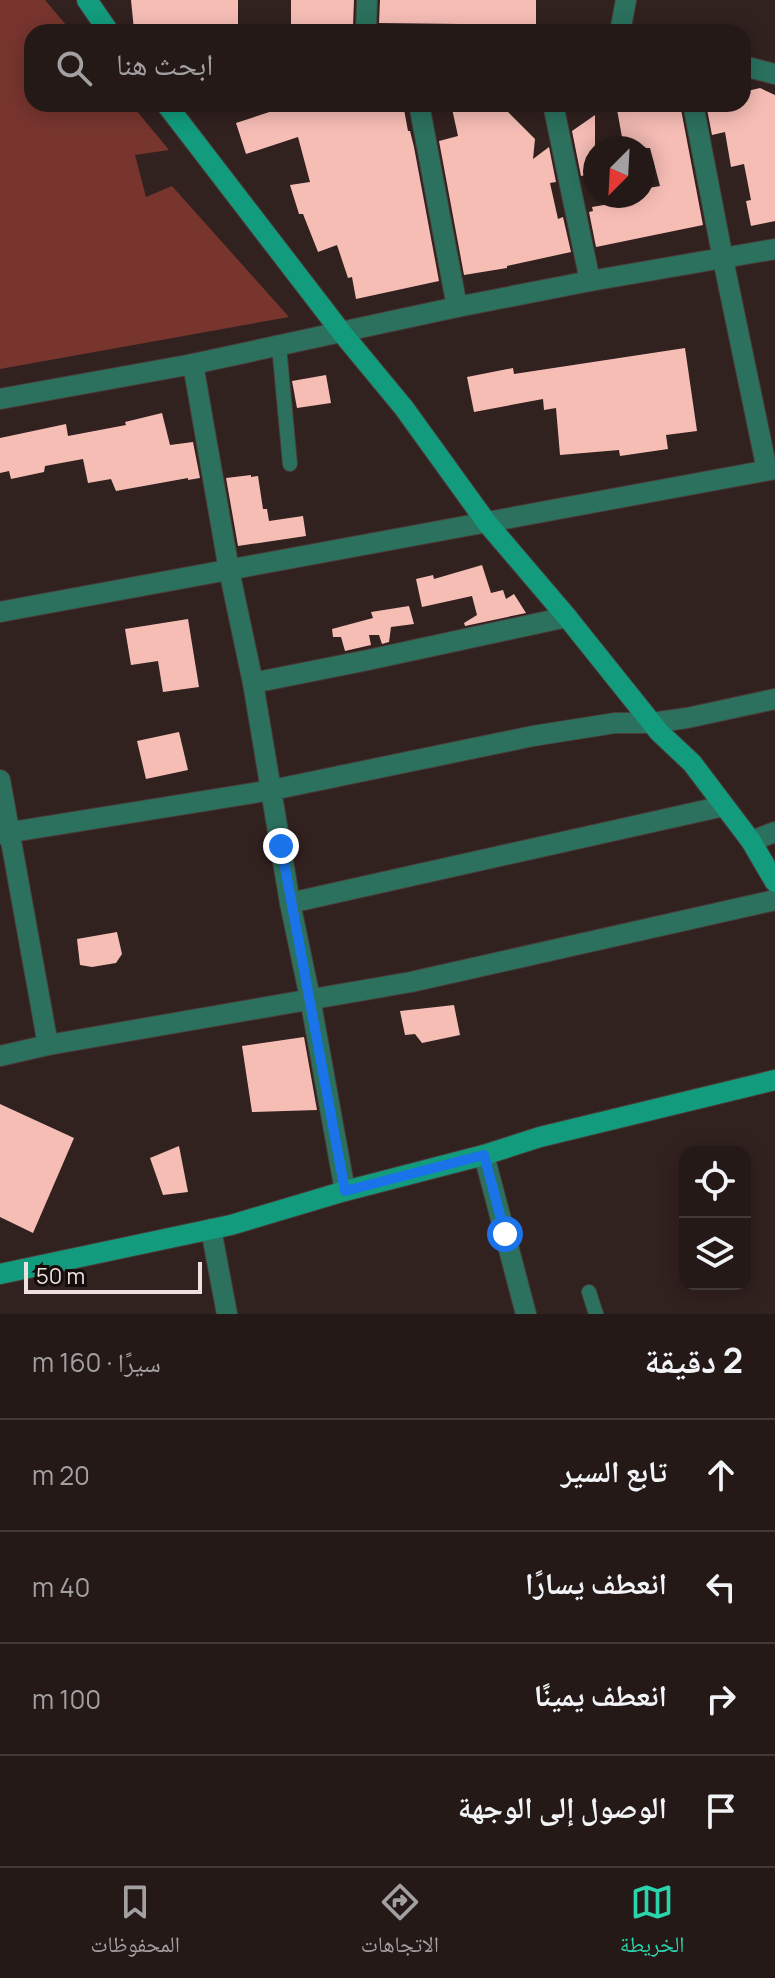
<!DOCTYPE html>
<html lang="ar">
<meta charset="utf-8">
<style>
body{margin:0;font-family:Manrope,"Noto Naskh Arabic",sans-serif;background:#312624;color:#f1f3f6;direction:rtl}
.controls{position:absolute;right:24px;bottom:24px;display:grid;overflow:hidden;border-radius:16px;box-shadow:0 4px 20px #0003}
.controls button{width:72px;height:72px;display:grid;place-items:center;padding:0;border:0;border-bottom:2px solid #423836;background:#251917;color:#f1f3f6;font:40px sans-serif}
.compass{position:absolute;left:583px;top:136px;width:72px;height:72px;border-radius:50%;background:#251917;box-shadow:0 4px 20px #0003;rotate:204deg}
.scale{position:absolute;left:24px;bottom:20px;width:178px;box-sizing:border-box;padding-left:8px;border:4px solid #ede1e0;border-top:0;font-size:22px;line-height:28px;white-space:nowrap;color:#ede1e0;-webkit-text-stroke:6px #140d0c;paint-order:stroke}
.stop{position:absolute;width:24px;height:24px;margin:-18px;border:6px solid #1a73e8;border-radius:50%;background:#fff}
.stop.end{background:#1a73e8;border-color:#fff;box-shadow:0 2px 8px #0008}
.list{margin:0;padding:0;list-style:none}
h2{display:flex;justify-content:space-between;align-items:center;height:104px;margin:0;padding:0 32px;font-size:34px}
h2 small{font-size:26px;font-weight:400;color:#a3a0a1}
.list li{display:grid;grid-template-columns:52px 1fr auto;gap:24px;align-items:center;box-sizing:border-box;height:112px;padding:0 32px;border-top:2px solid #423836}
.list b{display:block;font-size:30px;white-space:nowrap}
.list em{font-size:26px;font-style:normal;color:#a3a0a1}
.icon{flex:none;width:44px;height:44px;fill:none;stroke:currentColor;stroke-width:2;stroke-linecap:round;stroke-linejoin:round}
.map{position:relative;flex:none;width:775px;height:1314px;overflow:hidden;direction:ltr}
.search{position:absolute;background:#251917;box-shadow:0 4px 20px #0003;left:24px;right:24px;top:24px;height:88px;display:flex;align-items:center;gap:20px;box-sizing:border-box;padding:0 28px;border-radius:24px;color:#a3a0a1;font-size:30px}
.sheet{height:552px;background:#251917}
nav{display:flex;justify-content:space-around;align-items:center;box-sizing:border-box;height:112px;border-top:2px solid #423836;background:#251917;font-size:22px;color:#a3a0a1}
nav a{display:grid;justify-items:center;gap:4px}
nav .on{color:#2ad5ac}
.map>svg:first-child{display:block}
.green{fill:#77352e}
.building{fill:#f6bdb5}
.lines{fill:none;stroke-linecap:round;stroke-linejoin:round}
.service-casing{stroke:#4b3c3a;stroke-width:16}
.minor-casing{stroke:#4b3c3a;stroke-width:22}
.secondary-casing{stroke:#4b3c3a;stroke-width:22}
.service{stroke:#2b715e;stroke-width:14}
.minor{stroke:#2b715e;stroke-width:20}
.secondary{stroke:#129c7d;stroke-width:20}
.route{stroke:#1a73e8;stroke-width:10}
</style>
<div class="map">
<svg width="775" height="1314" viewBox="0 0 775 1314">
<rect width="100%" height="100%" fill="#31211f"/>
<!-- green -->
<polygon class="green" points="0,0 45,0 72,32 32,32 32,104 131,104 169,150 135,155 146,197 172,186 289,317 0,369"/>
<!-- building -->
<g class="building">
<polygon points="131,0 238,0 238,28 134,30"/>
<polygon points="291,0 354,0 353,26 324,26 324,28 291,28"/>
<polygon points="380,0 536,0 536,25 460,27 460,24 379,23"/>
<polygon points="760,88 775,95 775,221 751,226 746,201 751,200 744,164 731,167 725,132 712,135 706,104 743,104 743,92"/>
<polygon points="315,104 403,104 408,131 410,131 414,147 439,281 356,299 352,277 348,278 337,245 318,252 303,214 299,214 290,185 310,182 298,137 246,154 236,123 288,106 289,108"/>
<polygon points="451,104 500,104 535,139 533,159 549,147 556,182 550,183 558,219 563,217 571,252 507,266 507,268 464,275 439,141 458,136"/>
<polygon points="616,104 680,104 703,225 596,247 589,212 593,211 592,207 634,200 634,196 643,196 643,189 660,186 650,148 624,148"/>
<polygon points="595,115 595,173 581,176 572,131"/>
<polygon points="685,348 697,431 666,435 668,449 620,456 619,450 560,455 556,408 544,410 543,399 474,412 467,377 513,368 514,374"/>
<polygon points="326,375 331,403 297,408 292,381"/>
<polygon points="162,413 170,445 193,442 200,478 188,480 188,478 116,491 111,479 88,483 83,459 45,466 44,472 11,479 9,471 0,473 0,438 66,424 68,436 126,425 125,422"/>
<polygon points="251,475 251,477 258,476 263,509 267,509 269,521 303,516 306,536 238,546 226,478"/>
<polygon points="482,565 491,593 503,590 506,599 514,594 526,613 465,626 464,623 477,615 472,596 422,607 416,579 433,575 434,579"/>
<polygon points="409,606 414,624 391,627 389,642 382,644 379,635 369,635 371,645 345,651 341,637 333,637 332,629 373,618 371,612"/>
<polygon points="188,619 199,687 163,692 158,661 131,665 125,629"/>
<polygon points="179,732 188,770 146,779 137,741"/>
<polygon points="117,932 122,954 116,963 92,967 80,965 77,939"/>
<polygon points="454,1005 460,1035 422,1043 415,1034 405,1035 400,1011"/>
<polygon points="304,1037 317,1110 252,1112 242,1046"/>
<polygon points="0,1104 74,1138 33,1233 0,1217"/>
<polygon points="179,1146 188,1192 163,1195 150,1158"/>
</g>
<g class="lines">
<defs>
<g id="service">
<polyline points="279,346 290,464"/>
<polyline points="589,1292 596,1314"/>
</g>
<g id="minor">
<polyline points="366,32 367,0"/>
<polyline points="620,32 626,0"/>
<polyline points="743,66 775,74"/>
<polyline points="419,104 457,307"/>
<polyline points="553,104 590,281"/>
<polyline points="693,104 723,259 767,470"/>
<polyline points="193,364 229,570 253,683 290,903 310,998 345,1191"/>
<polyline points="0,399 193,364 457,307 590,281 775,249"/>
<polyline points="0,612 775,469"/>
<polyline points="253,683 368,660 567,617"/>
<polyline points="0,780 48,1045"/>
<polyline points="0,834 272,790 533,736 615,723 651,723 687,718 775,699"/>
<polyline points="751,841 775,832"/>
<polyline points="290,903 724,806"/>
<polyline points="0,1056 48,1045 411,982 775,900"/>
<polyline points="484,1155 526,1314"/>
<polyline points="211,1229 227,1314"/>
</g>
<g id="secondary">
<polyline points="87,0 109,32"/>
<polyline points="166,104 342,333 404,408 487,523 567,617 659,732 692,763 751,841 775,882"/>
<polyline points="0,1274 231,1225 345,1191 484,1155 540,1137 775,1080"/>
</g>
</defs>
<!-- service casing -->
<use href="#service" class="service-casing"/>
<!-- minor casing -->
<use href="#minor" class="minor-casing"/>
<!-- secondary casing -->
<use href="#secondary" class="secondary-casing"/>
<!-- service -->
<use href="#service" class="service"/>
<!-- minor -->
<use href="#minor" class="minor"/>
<!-- secondary -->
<use href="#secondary" class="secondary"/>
</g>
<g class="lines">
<!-- route -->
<polyline class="route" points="281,846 345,1191 484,1155 505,1234"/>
</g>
</svg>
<div class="controls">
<button><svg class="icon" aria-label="locate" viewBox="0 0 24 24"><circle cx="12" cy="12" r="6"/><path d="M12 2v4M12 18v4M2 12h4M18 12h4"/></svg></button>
<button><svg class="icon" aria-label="layers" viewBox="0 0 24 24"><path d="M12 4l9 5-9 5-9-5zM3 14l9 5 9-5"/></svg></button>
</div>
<svg class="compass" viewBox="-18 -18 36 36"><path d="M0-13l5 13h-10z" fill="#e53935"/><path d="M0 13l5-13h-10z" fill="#a3a0a1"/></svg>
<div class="scale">50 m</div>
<div class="stop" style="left:505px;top:1234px"></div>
<div class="stop end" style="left:281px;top:846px"></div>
<div class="search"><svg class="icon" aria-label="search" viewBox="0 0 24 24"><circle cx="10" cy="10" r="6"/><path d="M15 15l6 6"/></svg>ابحث هنا</div>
</div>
<section class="sheet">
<h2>2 دقيقة<small>سيرًا · 160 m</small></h2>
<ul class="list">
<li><svg class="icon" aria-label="ahead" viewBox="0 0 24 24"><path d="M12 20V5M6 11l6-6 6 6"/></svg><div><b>تابع السير</b></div><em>20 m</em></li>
<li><svg class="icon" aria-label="left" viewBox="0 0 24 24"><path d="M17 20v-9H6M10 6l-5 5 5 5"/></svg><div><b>انعطف يسارًا</b></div><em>40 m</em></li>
<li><svg class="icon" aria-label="right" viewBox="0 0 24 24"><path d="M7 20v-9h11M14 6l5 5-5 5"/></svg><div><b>انعطف يمينًا</b></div><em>100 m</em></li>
<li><svg class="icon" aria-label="arrive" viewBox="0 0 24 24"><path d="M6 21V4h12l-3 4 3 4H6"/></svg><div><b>الوصول إلى الوجهة</b></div></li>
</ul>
</section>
<nav>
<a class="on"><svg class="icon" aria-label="map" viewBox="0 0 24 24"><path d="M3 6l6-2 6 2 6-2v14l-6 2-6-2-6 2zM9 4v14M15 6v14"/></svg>الخريطة</a>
<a><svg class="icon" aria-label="directions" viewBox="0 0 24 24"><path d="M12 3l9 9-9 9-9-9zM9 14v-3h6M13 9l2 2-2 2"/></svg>الاتجاهات</a>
<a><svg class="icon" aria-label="saved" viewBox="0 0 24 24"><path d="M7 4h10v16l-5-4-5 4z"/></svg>المحفوظات</a>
</nav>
